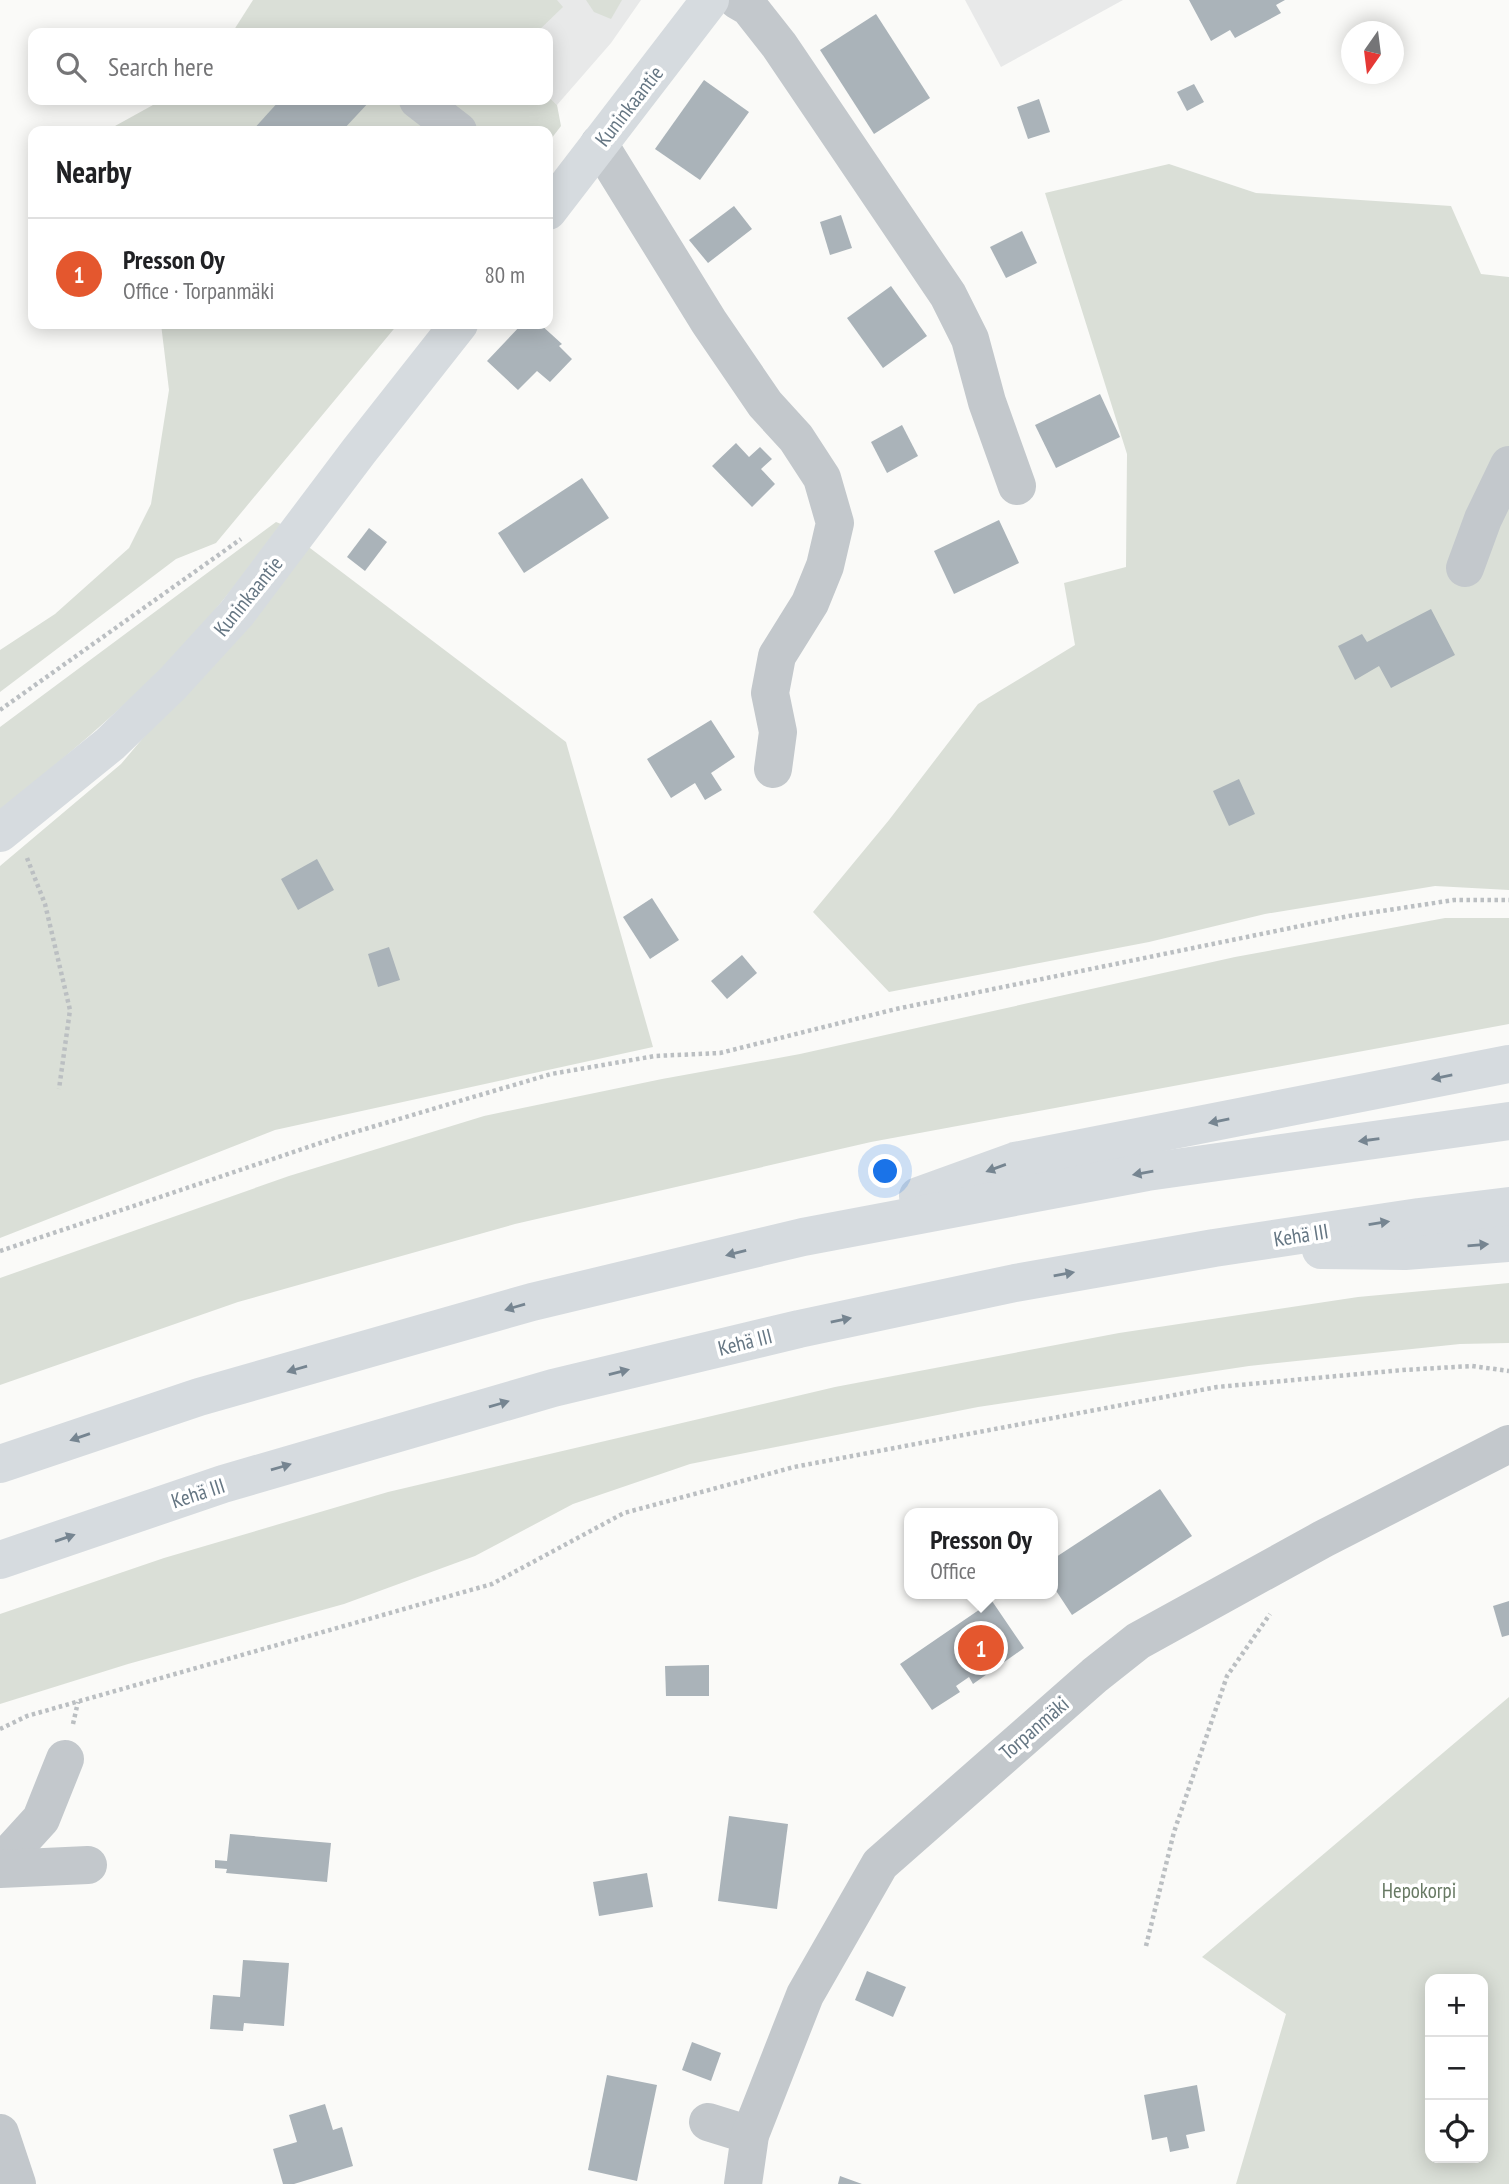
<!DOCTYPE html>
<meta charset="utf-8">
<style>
body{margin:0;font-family:"PT Sans Narrow",sans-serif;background:#f2f2f2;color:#202124}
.controls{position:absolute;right:21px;bottom:21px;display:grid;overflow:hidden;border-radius:14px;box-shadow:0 4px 18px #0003}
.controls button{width:63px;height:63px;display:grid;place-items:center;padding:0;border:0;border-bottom:2px solid #e0e0e0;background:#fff;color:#202124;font:35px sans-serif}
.compass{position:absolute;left:1341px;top:21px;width:63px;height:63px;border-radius:50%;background:#fff;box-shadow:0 4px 18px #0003;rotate:194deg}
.you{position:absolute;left:886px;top:1172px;width:24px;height:24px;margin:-18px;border:5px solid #fff;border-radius:50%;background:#1a73e8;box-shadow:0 0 0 10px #1a73e833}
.badge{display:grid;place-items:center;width:46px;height:46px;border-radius:50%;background:#e4572e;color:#fff;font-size:23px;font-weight:700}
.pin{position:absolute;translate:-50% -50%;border:4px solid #fff;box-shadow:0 2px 7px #0006}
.popup{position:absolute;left:904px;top:1508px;width:154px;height:91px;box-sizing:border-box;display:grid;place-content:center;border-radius:14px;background:#fff;filter:drop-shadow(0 2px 5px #0005);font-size:23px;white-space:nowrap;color:#757577}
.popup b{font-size:26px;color:#202124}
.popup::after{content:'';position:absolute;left:50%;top:100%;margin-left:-14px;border:14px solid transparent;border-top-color:#fff}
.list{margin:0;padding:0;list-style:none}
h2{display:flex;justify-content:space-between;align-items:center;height:91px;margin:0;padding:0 28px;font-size:30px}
h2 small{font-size:23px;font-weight:400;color:#757577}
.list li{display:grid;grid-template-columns:46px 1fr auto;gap:21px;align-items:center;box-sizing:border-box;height:112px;padding:0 28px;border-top:2px solid #e0e0e0}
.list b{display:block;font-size:26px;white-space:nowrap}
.list p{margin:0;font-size:23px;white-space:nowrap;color:#757577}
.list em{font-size:23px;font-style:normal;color:#757577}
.icon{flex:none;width:38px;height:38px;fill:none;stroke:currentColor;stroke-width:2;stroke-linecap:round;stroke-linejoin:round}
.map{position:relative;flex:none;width:1509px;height:2184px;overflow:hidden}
.search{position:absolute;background:#fff;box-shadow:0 4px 18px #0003;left:28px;top:28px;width:525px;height:77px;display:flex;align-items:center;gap:18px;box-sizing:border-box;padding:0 24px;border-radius:14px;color:#757577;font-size:26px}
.panel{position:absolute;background:#fff;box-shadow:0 4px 18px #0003;left:28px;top:126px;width:525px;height:203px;border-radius:14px}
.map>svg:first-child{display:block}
.built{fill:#e8e9e9}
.green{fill:#dadfd7;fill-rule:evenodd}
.building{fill:#aab3b9}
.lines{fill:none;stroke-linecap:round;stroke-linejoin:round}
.path{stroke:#bbbfc2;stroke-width:4.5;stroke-dasharray:3.5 3.5;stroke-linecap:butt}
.minor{stroke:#c3c8cc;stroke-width:38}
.major{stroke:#d6dbdf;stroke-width:38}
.highway{stroke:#d6dbdf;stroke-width:38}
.oneway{fill:#768591}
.labels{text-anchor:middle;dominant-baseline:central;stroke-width:7;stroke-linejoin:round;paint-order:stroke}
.street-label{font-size:21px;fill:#657683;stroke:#fff}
.park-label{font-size:21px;fill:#687a64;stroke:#fff}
</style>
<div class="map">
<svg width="1509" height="2184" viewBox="0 0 1509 2184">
<rect width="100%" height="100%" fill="#fafaf8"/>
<!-- built -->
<g class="built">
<polygon points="461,0 641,0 611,43 557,105 548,96 548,33 491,33"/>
<polygon points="965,0 1123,0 1001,67"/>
</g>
<!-- green -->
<g class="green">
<polygon points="253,0 557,0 563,7 536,33 232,33"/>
<polygon points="586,0 622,0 611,19 594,12"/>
<polygon points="548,96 557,105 561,126 548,143 548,131 106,131 162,100 548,100"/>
<polygon points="1169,164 1256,193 1451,206 1481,274 1509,277 1509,890 1435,886 1265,914 1149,942 889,992 813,912 889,820 978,704 1075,645 1064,583 1126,567 1127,454 1045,193"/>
<polygon points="161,324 398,324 216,543 176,559 0,692 0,650 55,614 129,548 151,504 169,390"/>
<path d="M276 522 281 524C260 551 241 579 219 605 156 683 77 747 0 811V727Z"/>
<polygon points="306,545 566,742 653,1047 275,1130 0,1238 0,866 121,764"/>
<polygon points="1445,918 1509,918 1509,1024 871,1142 515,1224 238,1302 0,1385 0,1278 289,1176 484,1116 662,1079 800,1054 1235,957"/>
<polygon points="1509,1283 1509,1343 1460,1344 1249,1366 978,1407 690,1464 573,1504 475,1556 344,1604 128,1664 0,1704 0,1614 164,1558 388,1492 835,1387 1119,1333 1358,1297"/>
<path d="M1509 1697V2184H1236L1286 2014 1202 1957ZM1430 1979H1483V2158H1430Z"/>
</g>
<!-- building -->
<g class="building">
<polygon points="1189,0 1285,0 1276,5 1281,13 1235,38 1230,30 1211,41"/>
<polygon points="876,14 930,98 874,134 820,50"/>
<polygon points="704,80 749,112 700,180 655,149"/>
<polygon points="1194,84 1204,102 1187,111 1177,92"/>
<polygon points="1039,99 1050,132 1028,139 1017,107"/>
<polygon points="280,100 371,100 342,131 252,131"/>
<polygon points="734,206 752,229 708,263 689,240"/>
<polygon points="841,215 852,248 830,255 820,222"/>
<polygon points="1022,231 1037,263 1006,278 990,247"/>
<polygon points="891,286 927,336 883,368 847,318"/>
<polygon points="522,324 540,324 562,344 559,346 572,359 550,382 537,371 518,390 487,361"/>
<polygon points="1100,394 1120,437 1056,468 1035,425"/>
<polygon points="902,425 918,456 887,473 871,442"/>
<polygon points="736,443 749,457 760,447 772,459 761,469 775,484 752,507 712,466"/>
<polygon points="582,478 609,518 524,573 498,533"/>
<polygon points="999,520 1019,563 954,594 934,551"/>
<polygon points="369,528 387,542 365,571 347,557"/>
<polygon points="1431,609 1455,655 1391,688 1379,666 1355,680 1338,646 1362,634 1367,642"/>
<polygon points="711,720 735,757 711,773 722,790 705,800 695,783 671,798 647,759"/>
<polygon points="1239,779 1255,814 1229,826 1213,791"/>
<polygon points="317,859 334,890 298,910 281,879"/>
<polygon points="652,898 679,940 650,959 623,917"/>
<polygon points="389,947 400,980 378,987 368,954"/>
<polygon points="742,955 757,973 727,999 711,981"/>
<polygon points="1160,1489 1192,1536 1072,1615 1053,1586 1053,1559"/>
<polygon points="992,1601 1024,1648 973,1684 969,1677 956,1686 960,1692 932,1710 900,1664"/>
<polygon points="1509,1601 1509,1635 1502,1637 1493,1606"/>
<polygon points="709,1665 709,1696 666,1696 665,1666"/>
<polygon points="729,1816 788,1824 777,1909 718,1901"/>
<polygon points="230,1834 331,1843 327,1882 226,1873 227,1869 215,1868 215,1860 227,1861"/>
<polygon points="647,1873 653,1907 599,1916 593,1882"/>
<polygon points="243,1960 289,1963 284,2026 244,2023 243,2031 210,2029 213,1995 240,1997"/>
<polygon points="867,1971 906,1987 893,2017 855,2000"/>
<polygon points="692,2042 721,2053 711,2081 682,2070"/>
<polygon points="607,2075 657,2085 637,2181 588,2170"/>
<polygon points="1197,2085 1205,2131 1186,2135 1189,2148 1170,2152 1167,2137 1152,2140 1144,2095"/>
<polygon points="325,2104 333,2130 342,2127 353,2166 294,2184 283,2184 273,2149 297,2142 289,2115"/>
<polygon points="840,2176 862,2184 838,2184"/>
</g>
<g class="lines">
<!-- path -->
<g class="path">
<polyline points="0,710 241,539"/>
<polyline points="27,858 45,904 70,1010 59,1089"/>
<polyline points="0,1251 338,1137 551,1074 655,1056 720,1053 896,1009 1349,916 1454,900 1509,900"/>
<polyline points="73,1724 78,1702"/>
<polyline points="0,1729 27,1716 492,1584 624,1513 794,1467 1217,1387 1403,1370 1472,1366 1509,1371"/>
<polyline points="1146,1946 1174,1832 1227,1676 1270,1614"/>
</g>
<!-- minor -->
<g class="minor">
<polyline points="737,0 749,7 779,45 948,295 970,339 987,402 1017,486"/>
<polyline points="418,100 458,131"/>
<polyline points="599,144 709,322 765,404 796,438 822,478 835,523 825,566 810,603 777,656 770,693 778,732 773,769"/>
<polyline points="1465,568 1483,519 1509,465"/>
<polyline points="0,1864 41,1819 65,1759"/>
<polyline points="0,1869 88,1865"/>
<polyline points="708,2122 750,2135"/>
<polyline points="0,2133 17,2184"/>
<polyline points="743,2184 750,2135 805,1995 880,1864 1095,1675 1138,1641 1323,1539 1509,1444"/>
</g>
<!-- major -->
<g class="major">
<polyline points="548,211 710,0"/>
<polyline points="0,833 110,744 173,683 237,613 359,451 459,324"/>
</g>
<!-- highway -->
<g class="highway">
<polyline points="918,1196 1015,1161 1509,1064"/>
<polyline points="1321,1250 1405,1251 1509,1243"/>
<polyline points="0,1464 199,1397 532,1302 803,1237 1147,1172 1509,1121"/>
<polyline points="0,1560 223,1484 553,1388 799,1329 1015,1283 1214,1248 1419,1217 1509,1206"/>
</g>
</g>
<!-- one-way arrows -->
<defs><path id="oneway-solid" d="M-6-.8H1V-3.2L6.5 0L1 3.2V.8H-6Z" transform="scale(1.75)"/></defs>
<g class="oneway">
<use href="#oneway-solid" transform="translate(1442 1077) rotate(169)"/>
<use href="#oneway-solid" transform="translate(1219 1121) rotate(169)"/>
<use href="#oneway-solid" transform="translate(1369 1140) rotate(172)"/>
<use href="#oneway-solid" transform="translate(996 1168) rotate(160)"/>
<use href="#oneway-solid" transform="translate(1143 1173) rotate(170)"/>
<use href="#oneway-solid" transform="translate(1379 1223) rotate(-9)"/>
<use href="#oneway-solid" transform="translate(1478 1245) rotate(-5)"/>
<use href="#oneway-solid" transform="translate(736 1253) rotate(166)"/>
<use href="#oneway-solid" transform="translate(1064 1274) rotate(-10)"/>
<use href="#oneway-solid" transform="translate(515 1307) rotate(164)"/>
<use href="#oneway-solid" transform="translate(841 1320) rotate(-12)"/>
<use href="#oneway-solid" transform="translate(297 1369) rotate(164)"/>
<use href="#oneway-solid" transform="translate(619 1372) rotate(-14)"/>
<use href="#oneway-solid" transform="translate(499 1404) rotate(-16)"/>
<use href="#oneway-solid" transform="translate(80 1437) rotate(161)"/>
<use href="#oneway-solid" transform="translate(281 1467) rotate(-16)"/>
<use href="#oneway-solid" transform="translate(65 1538) rotate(-19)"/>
</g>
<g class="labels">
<!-- street labels -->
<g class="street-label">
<text transform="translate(629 106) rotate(-52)">Kuninkaantie</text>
<text transform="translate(248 596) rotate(-51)">Kuninkaantie</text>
<text transform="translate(1301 1235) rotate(-9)">Kehä III</text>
<text transform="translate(745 1342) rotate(-14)">Kehä III</text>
<text transform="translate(198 1493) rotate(-18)">Kehä III</text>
<text transform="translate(1034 1728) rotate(-41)">Torpanmäki</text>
</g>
<!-- park labels -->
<g class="park-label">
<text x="1419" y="1890">Hepokorpi</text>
</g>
</g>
</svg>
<div class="controls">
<button>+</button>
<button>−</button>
<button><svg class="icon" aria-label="locate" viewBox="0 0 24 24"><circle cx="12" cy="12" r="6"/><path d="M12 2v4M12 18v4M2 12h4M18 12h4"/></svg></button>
</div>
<svg class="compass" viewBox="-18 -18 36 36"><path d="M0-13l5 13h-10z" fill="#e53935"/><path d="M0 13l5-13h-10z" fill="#757577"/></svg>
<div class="you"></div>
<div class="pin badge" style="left:981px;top:1648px">1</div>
<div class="popup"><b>Presson Oy</b>Office</div>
<div class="search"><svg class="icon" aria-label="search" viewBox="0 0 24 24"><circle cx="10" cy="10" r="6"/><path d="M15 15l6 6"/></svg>Search here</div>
<section class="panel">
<h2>Nearby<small></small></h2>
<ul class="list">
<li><span class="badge">1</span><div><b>Presson Oy</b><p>Office · Torpanmäki</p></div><em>80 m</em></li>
</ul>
</section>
</div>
